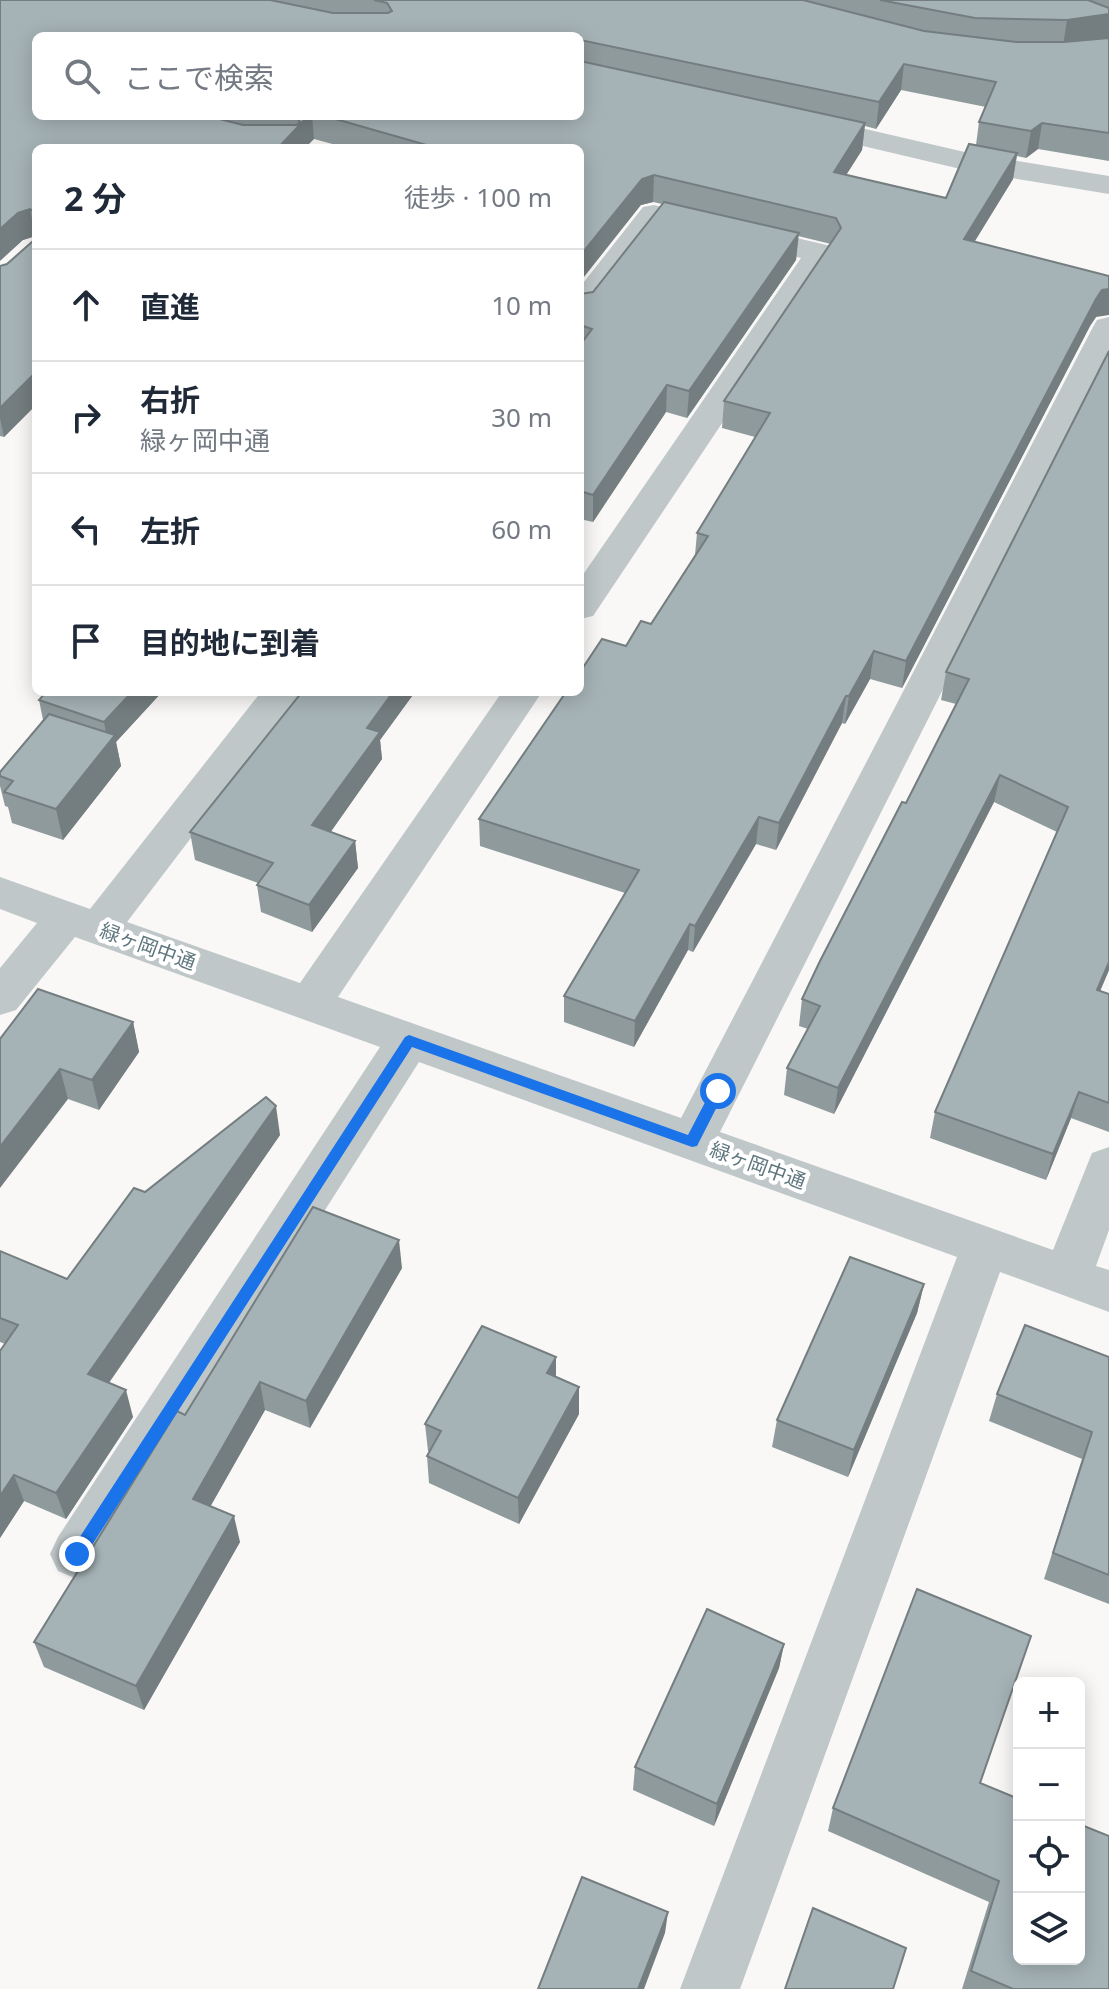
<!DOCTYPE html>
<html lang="ja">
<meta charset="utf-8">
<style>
body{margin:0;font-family:"Noto Sans","Noto Sans JP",sans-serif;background:#f2f2f3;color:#1f2937}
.controls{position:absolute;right:24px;bottom:24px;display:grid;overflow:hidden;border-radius:12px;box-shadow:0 4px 20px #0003}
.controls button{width:72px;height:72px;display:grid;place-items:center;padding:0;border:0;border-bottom:2px solid #e0e1e3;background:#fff;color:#1f2937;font:40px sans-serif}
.stop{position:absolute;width:24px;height:24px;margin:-18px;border:6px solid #1a73e8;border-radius:50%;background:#fff}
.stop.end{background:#1a73e8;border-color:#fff;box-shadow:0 2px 8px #0008}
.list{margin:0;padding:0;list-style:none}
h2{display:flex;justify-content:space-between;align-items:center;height:104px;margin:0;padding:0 32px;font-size:34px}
h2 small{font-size:26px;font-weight:400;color:#747a83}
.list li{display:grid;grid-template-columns:52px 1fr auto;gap:24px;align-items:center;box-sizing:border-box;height:112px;padding:0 32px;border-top:2px solid #e0e1e3}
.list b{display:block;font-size:30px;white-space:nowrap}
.list p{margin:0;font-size:26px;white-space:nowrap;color:#747a83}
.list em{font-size:26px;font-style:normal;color:#747a83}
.icon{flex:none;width:44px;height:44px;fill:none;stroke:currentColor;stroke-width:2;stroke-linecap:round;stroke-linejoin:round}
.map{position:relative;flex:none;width:1109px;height:1989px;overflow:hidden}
.search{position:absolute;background:#fff;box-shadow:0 4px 20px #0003;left:32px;top:32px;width:552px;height:88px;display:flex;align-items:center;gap:20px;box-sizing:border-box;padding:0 28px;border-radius:12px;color:#747a83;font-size:30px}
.panel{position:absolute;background:#fff;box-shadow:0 4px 20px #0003;left:32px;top:144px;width:552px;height:552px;border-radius:12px}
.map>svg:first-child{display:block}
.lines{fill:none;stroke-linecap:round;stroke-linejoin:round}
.minor{fill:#bfc7c9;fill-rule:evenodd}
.wall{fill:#8f9a9d;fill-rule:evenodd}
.shaded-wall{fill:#747d7f}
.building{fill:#a6b3b6;stroke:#747d7f;stroke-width:2}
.route{fill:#1a73e8}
.labels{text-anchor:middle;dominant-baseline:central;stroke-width:8;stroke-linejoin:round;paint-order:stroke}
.street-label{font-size:20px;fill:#5e767d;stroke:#fff}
</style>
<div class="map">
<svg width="1109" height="1989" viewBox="0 0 1109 1989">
<rect width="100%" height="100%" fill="#f9f8f6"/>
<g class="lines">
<!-- minor -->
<g class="minor">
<polygon points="805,115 969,153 1109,176 1109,194 969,171 795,130 790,124 795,118"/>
<polygon points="654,205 831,246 836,253 593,616 580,619 580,579 801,258 662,225 592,316 580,319 580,287 643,207"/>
<polygon points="1109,317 1109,360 720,1132 1053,1250 1092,1153 1109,1147 1109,1230 1096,1266 1109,1270 1109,1312 1000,1272 740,1989 680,1989 957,1257 419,1062 96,1571 77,1579 58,1571 50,1554 58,1537 380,1047 75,937 16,1010 0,1015 0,968 37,923 0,909 0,877 90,909 261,692 302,692 127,922 300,983 502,692 542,692 338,997 681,1118 1093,327 1097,320"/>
</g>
</g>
<!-- wall -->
<g class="wall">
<path d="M0 0H1109V161L1038 149 1026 158 1017 156 1013 179 975 241 1096 317 1090 326 902 688 870 679 845 724 842 723 776 850 756 844 693 952 688 950 634 1047 564 1022V996L625 893 480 846 479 819 626 646 651 624 695 555 697 533 755 437 722 428 724 401 831 244 798 236 796 260 687 418 666 412 593 522 580 519V294L593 292 662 204 653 202 641 205 580 148H347L314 139 36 148V405L4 437 0 436V266L7 264 33 241V237L23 240ZM36 36 580 116H36ZM901 90 986 107 979 122 976 145 946 198 846 175 862 150 865 126 876 129Z"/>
<polygon points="1109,351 1109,970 1100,991 1109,994 1109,1132 1071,1118 1046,1180 930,1138 935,1112 1057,832 994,802 834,1114 784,1095 787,1068 808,1029 799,1026 802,999 906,803 956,704 941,700 946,672"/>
<polygon points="46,692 162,692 116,742 121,766 63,840 12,823 8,807 5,806 0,786 0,772 43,720 39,700"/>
<polygon points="302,692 415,692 380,740 382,759 330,832 355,841 358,868 312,932 261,912 257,885 258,883 195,860 190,832"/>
<polygon points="133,1022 139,1052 99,1110 68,1099 0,1039"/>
<polygon points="280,1135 109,1383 133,1417 66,1519 24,1501 0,1538 0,1350 5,1344 0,1342 0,1251 67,1279 145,1192"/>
<polygon points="402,1268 310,1428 265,1410 210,1506 240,1542 144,1710 44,1667 34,1642 185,1415"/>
<polygon points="924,1284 917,1313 848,1477 772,1447 777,1420"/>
<polygon points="1109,1357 1109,1604 1044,1579 1082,1459 989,1421 997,1394"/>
<polygon points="556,1377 579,1414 519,1524 429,1483 427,1456 429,1451 428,1451 425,1424"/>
<polygon points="784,1644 779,1668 714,1826 633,1790 635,1767"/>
<polygon points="980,1783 1109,1989 962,1989 989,1902 828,1831 833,1808"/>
</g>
<!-- shaded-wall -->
<g class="shaded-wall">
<polygon points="1109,14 1109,39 1063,46 1067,20"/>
<polygon points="904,64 901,90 876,129 879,102"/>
<polygon points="308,116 312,116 314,139 305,148 278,148"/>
<polygon points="865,123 862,150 831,199 834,172"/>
<polygon points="1042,123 1038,149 1026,158 1031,131"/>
<polygon points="1017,153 1013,179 960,265 964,239"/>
<polygon points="654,175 653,202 641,205 580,282 580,256 642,179"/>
<polygon points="30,209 35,236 23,240 0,261 0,229 18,213"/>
<polygon points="799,233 796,260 687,418 689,391"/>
<polygon points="1109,289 1109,315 1096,317 1090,326 902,688 906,661 1096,299 1102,290"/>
<polygon points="36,372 36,405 4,437 0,418 0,408"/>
<polygon points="667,385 666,412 593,522 593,495"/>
<polygon points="874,651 870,679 845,724 849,696"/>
<polygon points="132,692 162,692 116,742 121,766 63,840 56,809 108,743 104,722"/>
<polygon points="393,692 415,692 380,740 382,759 316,853 312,825 367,728"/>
<polygon points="846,696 842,723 776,850 779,823"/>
<polygon points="1000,775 994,802 834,1114 838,1088"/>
<polygon points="759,817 756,844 693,952 695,926"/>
<polygon points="355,841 358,868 312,932 309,905"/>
<polygon points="690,924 688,950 634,1047 635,1021"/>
<polygon points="1109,962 1109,970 1089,1017 1097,990"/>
<polygon points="133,1022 139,1052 99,1110 92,1080"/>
<polygon points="60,1069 68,1099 0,1188 0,1147"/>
<polygon points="1079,1092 1071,1118 1046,1180 1053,1154"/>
<polygon points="276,1106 280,1135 96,1401 88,1374"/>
<polygon points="399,1240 402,1268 310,1428 306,1401"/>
<polygon points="924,1284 917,1313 848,1477 854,1450"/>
<polygon points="556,1357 556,1385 547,1373"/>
<polygon points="260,1382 265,1410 200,1525 193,1499"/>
<polygon points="579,1387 579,1414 519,1524 518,1498"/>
<polygon points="126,1390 133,1417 66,1519 56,1493"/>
<polygon points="14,1475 24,1501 0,1538 0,1496"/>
<polygon points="234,1516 240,1542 144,1710 136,1686"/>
<polygon points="784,1644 779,1668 714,1826 717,1804"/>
<polygon points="668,1912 665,1933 644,1989 638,1989"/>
</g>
<!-- building -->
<g class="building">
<polygon points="0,0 270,0 333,13 388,13 392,11 387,3 374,0 803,0 924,31 1016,42 1064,42 1109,38 1109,133 1042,123 1031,131 979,122 996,82 904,64 879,102 580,40 580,36 36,36 36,116 208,116 243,125 297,125 300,122 296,116 308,116 278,148 36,148 36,372 0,408 0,266 7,264 33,241 34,212 30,209 18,213 0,229"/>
<polygon points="880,0 1088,0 1109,8 1109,14 1067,20 975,18"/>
<polygon points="580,61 865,123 834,172 946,198 969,144 1017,153 964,239 1109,276 1109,289 1102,290 1096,299 906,661 874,651 849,696 846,696 779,823 759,817 695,926 690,924 635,1021 564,996 639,870 479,819 566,692 580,692 580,672 602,639 626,646 641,621 651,624 708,536 697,533 770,413 724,401 841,228 836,218 654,175 642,179 580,256 580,148 428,148 430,146 325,116 580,116"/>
<polygon points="664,202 799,233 689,391 667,385 593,495 580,491 580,345 592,329 580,325 580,294 593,292"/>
<polygon points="1109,351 1109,962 1097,990 1109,994 1109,1103 1079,1092 1053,1154 935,1112 1068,807 1000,775 838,1088 787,1068 820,1006 802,999 820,961 902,802 906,803 969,679 946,672"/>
<polygon points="46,692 132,692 104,722 39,700"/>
<polygon points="302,692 393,692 367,728 380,732 312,825 355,841 309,905 257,885 273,863 190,832"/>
<polygon points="49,714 115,735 56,809 4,792 13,781 0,776 0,772"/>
<polygon points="38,989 133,1022 92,1080 60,1069 0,1147 0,1039"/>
<polygon points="266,1097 276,1106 88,1374 126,1390 56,1493 14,1475 0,1496 0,1351 18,1325 0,1318 0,1251 67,1279 134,1188 145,1192"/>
<polygon points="313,1207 399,1240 306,1401 260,1382 193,1499 234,1516 136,1686 34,1642 177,1411 185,1415"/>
<polygon points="850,1257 924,1284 854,1450 777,1420"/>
<polygon points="1025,1325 1109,1357 1109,1575 1053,1553 1092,1432 997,1394"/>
<polygon points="482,1326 556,1357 547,1373 579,1387 518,1498 427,1456 441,1431 425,1424"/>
<polygon points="917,1589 1031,1636 980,1783 1019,1799 1019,1959 1079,1959 1079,1824 1109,1836 1109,1989 1013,1989 971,1971 999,1881 833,1808"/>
<polygon points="707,1609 784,1644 717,1804 635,1767"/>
<polygon points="582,1877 668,1912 638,1989 538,1989"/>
<polygon points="813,1908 906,1948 893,1989 785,1989"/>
</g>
<!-- route -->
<polygon class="route" points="409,1035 688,1135 713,1087 718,1086 725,1091 697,1146 692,1147 412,1047 83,1559 72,1559 72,1549 405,1037"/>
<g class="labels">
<!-- street labels -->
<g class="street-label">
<text transform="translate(148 946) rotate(20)">緑ヶ岡中通</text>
<text transform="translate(758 1165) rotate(20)">緑ヶ岡中通</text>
</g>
</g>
</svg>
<div class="controls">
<button>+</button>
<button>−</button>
<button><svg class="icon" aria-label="locate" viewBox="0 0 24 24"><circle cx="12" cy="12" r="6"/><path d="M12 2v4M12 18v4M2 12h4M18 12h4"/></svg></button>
<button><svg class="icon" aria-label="layers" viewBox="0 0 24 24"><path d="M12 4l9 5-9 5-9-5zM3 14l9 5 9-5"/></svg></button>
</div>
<div class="stop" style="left:718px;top:1091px"></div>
<div class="stop end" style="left:77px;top:1554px"></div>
<div class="search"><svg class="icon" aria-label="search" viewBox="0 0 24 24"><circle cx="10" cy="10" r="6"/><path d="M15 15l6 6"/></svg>ここで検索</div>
<section class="panel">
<h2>2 分<small>徒歩 · 100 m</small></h2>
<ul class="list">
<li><svg class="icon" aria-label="ahead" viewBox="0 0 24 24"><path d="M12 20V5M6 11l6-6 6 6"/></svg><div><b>直進</b></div><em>10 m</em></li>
<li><svg class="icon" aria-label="right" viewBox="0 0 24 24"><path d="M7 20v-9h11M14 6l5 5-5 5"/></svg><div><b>右折</b><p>緑ヶ岡中通</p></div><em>30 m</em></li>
<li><svg class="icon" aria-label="left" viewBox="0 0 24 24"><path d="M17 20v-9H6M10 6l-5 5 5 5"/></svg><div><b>左折</b></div><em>60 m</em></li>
<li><svg class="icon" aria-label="arrive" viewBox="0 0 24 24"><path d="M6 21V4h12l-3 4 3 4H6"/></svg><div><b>目的地に到着</b></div></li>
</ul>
</section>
</div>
